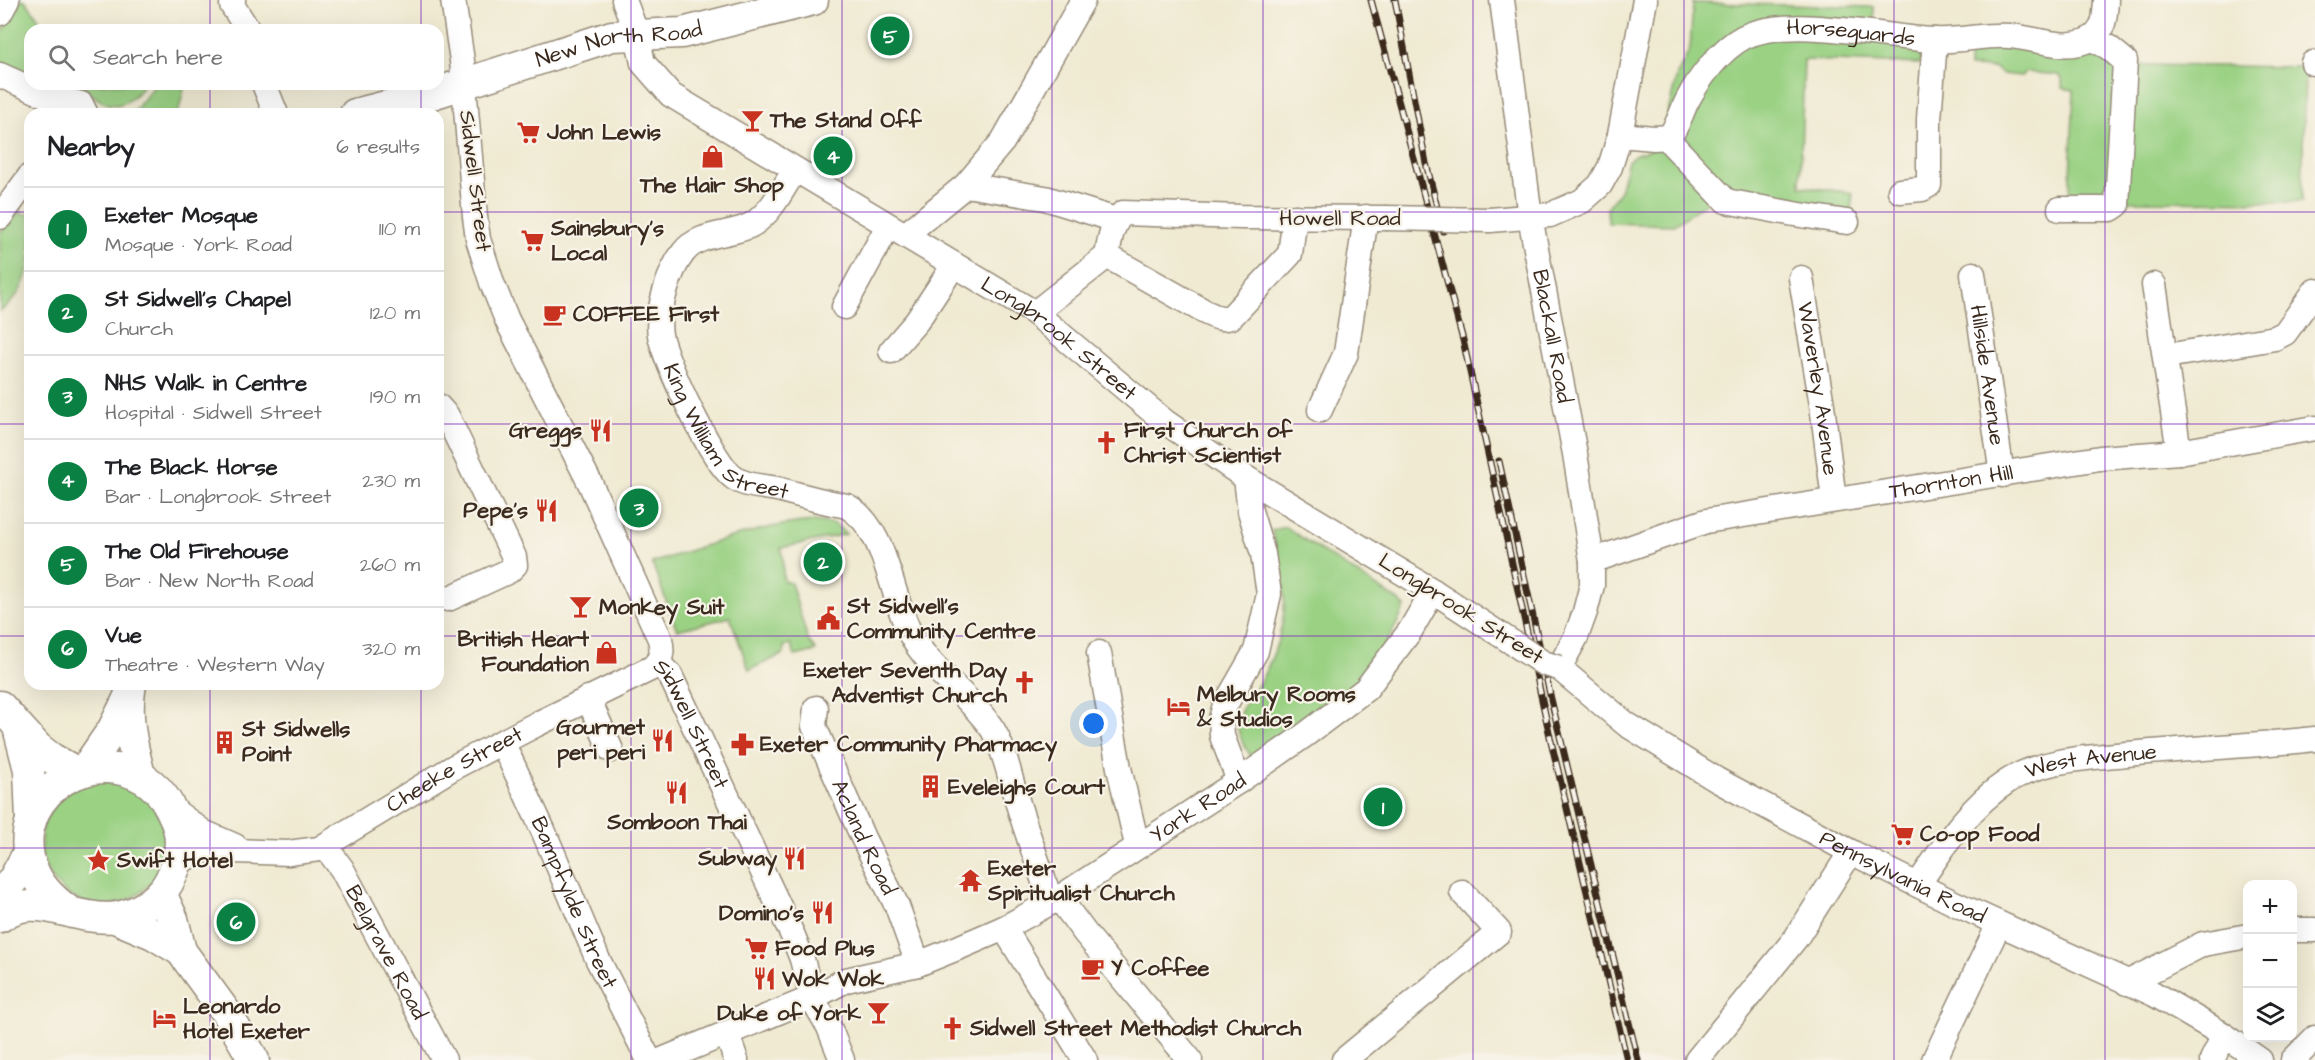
<!DOCTYPE html>
<meta charset="utf-8">
<style>
body{margin:0;font-family:"Architects Daughter",sans-serif;background:#f2f2f2;color:#202124}
.controls{position:absolute;right:18px;bottom:18px;display:grid;overflow:hidden;border-radius:12px;box-shadow:0 6px 24px #0002}
.controls button{width:54px;height:54px;display:grid;place-items:center;padding:0;border:0;border-bottom:2px solid #e0e0e0;background:#fff;color:#202124;font:30px sans-serif}
.you{position:absolute;left:1094px;top:724px;width:21px;height:21px;margin:-15px;border:4px solid #fff;border-radius:50%;background:#1a73e8;box-shadow:0 0 0 9px #1a73e833}
.badge{display:grid;place-items:center;width:39px;height:39px;border-radius:50%;background:#0b8043;color:#fff;font-size:20px;font-weight:700}
.pin{position:absolute;translate:-50% -50%;border:3px solid #fff;box-shadow:0 2px 6px #0006}
.list{margin:0;padding:0;list-style:none}
h2{display:flex;justify-content:space-between;align-items:center;height:78px;margin:0;padding:0 24px;font-size:26px}
h2 small{font-size:20px;font-weight:400;color:#757577}
.list li{display:grid;grid-template-columns:39px 1fr auto;gap:18px;align-items:center;box-sizing:border-box;height:84px;padding:0 24px;border-top:2px solid #e0e0e0}
.list b{display:block;font-size:22px;white-space:nowrap}
.list p{margin:0;font-size:20px;white-space:nowrap;color:#757577}
.list em{font-size:20px;font-style:normal;color:#757577}
.icon{flex:none;width:33px;height:33px;fill:none;stroke:currentColor;stroke-width:2;stroke-linecap:round;stroke-linejoin:round}
.map{position:relative;flex:none;width:2315px;height:1060px;overflow:hidden}
.search{position:absolute;background:#fff;box-shadow:0 6px 24px #0002;left:24px;top:24px;width:420px;height:66px;display:flex;align-items:center;gap:15px;box-sizing:border-box;padding:0 21px;border-radius:18px;color:#757577;font-size:22px}
.panel{position:absolute;background:#fff;box-shadow:0 6px 24px #0002;left:24px;top:108px;width:420px;height:582px;border-radius:18px}
.map>svg:first-child{display:block}
.green{fill:#9ad183;stroke:#6a7e50;stroke-width:1.5}
.lines{fill:none;stroke-linecap:round;stroke-linejoin:round}
.minor-casing{stroke:#968a78;stroke-width:27}
.major-casing{stroke:#968a78;stroke-width:33}
.minor{stroke:#fff;stroke-width:24}
.major{stroke:#fff;stroke-width:30}
.rail-casing{stroke:#3b2a1e;stroke-width:7}
.rail{stroke:#f7f3e8;stroke-width:4.5;stroke-dasharray:14;stroke-linecap:butt}
.minor-bridge-casing{stroke:#968a78;stroke-width:27;stroke-linecap:butt}
.minor-bridge{stroke:#fff;stroke-width:24}
.grid{fill:none;stroke:#7b2cbf;stroke-width:1.5;stroke-opacity:0.55}
.labels{text-anchor:middle;dominant-baseline:central;stroke-width:4.5;stroke-linejoin:round;paint-order:stroke}
.street-label{font-size:22px;fill:#3b2a1e;stroke:#f7f3e8}
.poi-label{font-size:22px;font-weight:bold;fill:#3b2a1e;stroke:#f7f3e8;text-anchor:start}
</style>
<div class="map">
<svg width="2315" height="1060" viewBox="0 0 2315 1060">
<rect width="100%" height="100%" fill="#f7f3e8"/>
<filter id="ink" filterUnits="userSpaceOnUse"><feTurbulence type="fractalNoise" baseFrequency=".0167" numOctaves="2"/><feDisplacementMap in="SourceGraphic" scale="12" xChannelSelector="R" yChannelSelector="G"/><feConvolveMatrix kernelMatrix="1 2 1 2 8 2 1 2 1" color-interpolation-filters="sRGB"/></filter>
<filter id="wash" filterUnits="userSpaceOnUse"><feTurbulence type="fractalNoise" baseFrequency=".008" numOctaves="4" result="noise"/><feDisplacementMap in="SourceGraphic" scale="24" xChannelSelector="R" yChannelSelector="G"/><feGaussianBlur stdDeviation="1.35" result="paint"/><feColorMatrix in="noise" values="0 0 0 0 0 0 0 0 0 0 0 0 0 0 0 0 0 1.4 0 .05"/><feComposite in="paint" operator="in"/></filter>
<g filter="url(#wash)">
<rect width="100%" height="100%" fill="#f0ead2"/>
<!-- green -->
<g class="green">
<polygon points="20,0 25,0 37,16 44,30 30,30 30,77 0,64 0,36"/>
<polygon points="1693,3 1874,7 1874,38 1922,51 1920,64 1804,60 1800,186 1853,193 1850,218 1714,197 1674,225 1608,223 1607,208 1620,191 1628,161 1636,154 1653,149 1664,129 1677,75 1690,49"/>
<polygon points="1970,44 2082,51 2112,61 2120,73 2111,190 2101,200 2069,199 2074,90 2062,88 2062,79 2059,75 2026,72 2021,76 2003,74 1995,68 1969,67"/>
<polygon points="2131,65 2305,67 2302,202 2127,201"/>
<path d="M80 84H145C135 96 123 110 106 103 97 100 90 92 82 88Z"/>
<polygon points="156,84 185,84 178,114 132,114"/>
<path d="M21 210 23 215 30 213C30 250 35 288 0 311V233Z"/>
<path d="M814 521 835 524 846 534 781 548C785 560 781 569 784 581L791 583 808 640 816 651 795 656 791 644 784 646V654L749 670 730 617 677 630 652 563C706 546 758 525 814 521Z"/>
<path d="M1285 527 1399 601 1405 607C1394 630 1383 652 1366 671 1338 705 1289 735 1254 762 1248 751 1237 737 1238 724 1238 708 1254 694 1261 680 1270 664 1277 647 1281 629 1290 592 1280 567 1272 530Z"/>
<circle cx="103" cy="843" r="62"/>
</g>
</g>
<g filter="url(#ink)">
<g class="lines">
<defs>
<g id="minor">
<polyline points="233,0 232,5 248,30"/>
<path id="s1" d="M624 0 637 35 643 63 671 95 1035 313 1164 421 1246 478 1433 591 1513 643"/>
<path id="s2" d="M1502 0 1530 217 1575 454 1592 561V585L1585 612 1576 637 1559 668 1626 724 1717 780 1851 852 1956 904 2154 994 2224 1035 2260 1060"/>
<polyline points="0,13 7,0"/>
<polyline points="2313,63 2315,63"/>
<polyline points="0,75 47,96 81,104 86,114"/>
<polyline points="264,84 276,114"/>
<path id="s3" d="M1620 135 1654 138 1669 137C1678 126 1681 113 1687 101 1699 78 1721 49 1744 37 1788 15 1882 37 1933 40 1958 42 1984 34 2010 36 2036 38 2065 52 2090 39 2105 31 2105 16 2106 0"/>
<polyline points="1669,137 1672,144 1726,201 1794,214 1847,222"/>
<path id="s4" d="M795 170C783 188 772 212 753 224 734 236 699 231 683 253 669 271 656 313 660 335 665 362 712 461 733 477 745 487 765 486 781 490 802 496 825 502 847 506 887 529 890 594 910 633 928 669 970 695 993 730 1004 748 1009 774 1015 794 1026 831 1039 866 1051 902"/>
<polyline points="966,185 1045,198 1116,220"/>
<polyline points="1900,191 1922,189 1929,185 1929,119 1935,40"/>
<polyline points="2060,209 2111,209 2117,205 2125,61 2108,47 2092,39"/>
<polyline points="0,217 30,176"/>
<polyline points="1490,220 1550,215 1582,201 1600,185 1610,167 1620,135 1645,0"/>
<polyline points="905,235 966,185 1003,141 1083,0"/>
<path d="M1107 256 1207 313C1216 317 1221 320 1231 317L1290 254 1295 217"/>
<path id="s5" d="M1973 274 2002 475"/>
<path id="s6" d="M1801 278 1822 405 1834 500"/>
<polyline points="2154,285 2179,452"/>
<polyline points="844,307 888,226"/>
<path d="M1035 313 1107 256C1110 239 1111 225 1123 213L1241 217 1385 218"/>
<polyline points="891,351 917,321 954,265"/>
<polyline points="2166,356 2275,338 2285,333 2315,291"/>
<polyline points="438,406 447,416 514,557 515,565 509,571 448,599 438,597"/>
<polyline points="1320,410 1346,353 1366,217"/>
<path id="s7" d="M1592 561 1706 521 2100 458 2179 452 2315 428"/>
<polyline points="1099,653 1119,768 1137,845"/>
<path id="s8" d="M658 663 670 675 793 936 802 959 812 998 829 1027 842 1060"/>
<polyline points="588,698 611,750"/>
<path id="s9" d="M816 708 814 726 863 838 897 906 918 964"/>
<path id="s10" d="M502 742 543 830 598 960 649 1060"/>
<polyline points="1239,781 1222,736 1221,719 1225,705 1256,651 1269,594 1263,554 1250,511 1246,478"/>
<polyline points="172,809 203,832 235,846"/>
<path id="s11" d="M325 846 342 869 444 1060"/>
<path id="s12" d="M177 862 205 850 288 853 319 849 454 767 535 725 652 668C662 659 663 652 660 639L590 483 507 320 492 283 478 239 475 217 462 61 453 0"/>
<path id="s13" d="M1918 885C1943 847 1969 806 2008 781 2043 759 2088 758 2127 754 2190 748 2253 746 2315 739"/>
<polyline points="1059,898 1085,933 1190,1060"/>
<polyline points="1004,928 1085,1060"/>
<polyline points="2292,930 2315,930"/>
<polyline points="2127,983 2203,944 2248,936"/>
<polyline points="727,1034 736,1060"/>
<path id="s14" d="M662 1060 812 998 846 980 918 964 960 947 1004 928 1059 898 1239 781 1305 735 1366 689 1410 631 1433 591"/>
<polyline points="1344,1060 1499,932 1462,892"/>
<polyline points="1697,1060 1796,938 1851,852"/>
<polyline points="1934,1060 1999,924"/>
<polyline points="2212,1060 2224,1035"/>
<polyline points="2293,1060 2315,1038"/>
</g>
<g id="major">
<path id="s15" d="M355 114 429 95 612 36 682 33 813 0"/>
<path d="M131 684C125 715 132 745 140 775"/>
<polyline points="0,706 38,748 51,758 78,773"/>
<polyline points="18,727 29,770 31,821"/>
<polyline points="84,771 113,729 128,699"/>
<polyline points="161,893 173,919 181,951 227,1014 254,1060"/>
<polyline points="0,895 13,880 28,853"/>
<path d="M0 917C47 880 98 951 158 896 174 881 184 848 178 828 170 800 154 779 126 771 65 754 6 815 35 874 43 891 57 903 72 913"/>
<polyline points="115,918 153,934 181,951"/>
</g>
</defs>
<!-- minor casing -->
<use href="#minor" class="minor-casing"/>
<!-- major casing -->
<use href="#major" class="major-casing"/>
<!-- minor -->
<use href="#minor" class="minor"/>
<!-- major -->
<use href="#major" class="major"/>
<defs>
<g id="rail">
<polyline points="1371,0 1463,340 1551,741 1627,1060"/>
<polyline points="1395,0 1426,163 1443,231"/>
<polyline points="1499,461 1551,699 1638,1060"/>
</g>
</defs>
<!-- rail casing -->
<use href="#rail" class="rail-casing"/>
<!-- rail -->
<use href="#rail" class="rail"/>
<defs>
<g id="minor-bridge">
<polyline points="1385,218 1490,220"/>
<polyline points="1513,643 1543,663 1559,668"/>
</g>
</defs>
<!-- minor-bridge casing -->
<use href="#minor-bridge" class="minor-bridge-casing"/>
<!-- minor-bridge -->
<use href="#minor-bridge" class="minor-bridge"/>
</g>
</g>
<!-- grid -->
<path class="grid" d="M210 0V30M421 0V30M631 0V1060M842 0V1060M1052 0V1060M1263 0V1060M1473 0V1060M1684 0V1060M1894 0V1060M2105 0V1060M210 84V114M421 84V114M0 212H30M438 212H2315M0 424H30M438 424H2315M0 636H30M438 636H2315M210 684V1060M421 684V1060M0 848H2315"/>
<!-- icons -->
<defs>
<symbol id="bar-bare" viewBox="-9 -9 18 18"><path d="M-6-5H6L.8 .8V4.5H3.5V6h-7V4.5H-.8V.8Z" fill="#c8321e" stroke="#f7f3e8" stroke-width="2.5" paint-order="stroke"/></symbol>
<symbol id="supermarket-bare" viewBox="-9 -9 18 18"><path d="M-6-5.5h2.5l.6 2H6L4.5 2H-2.5L-4.4-4H-6ZM-1.5 3.2a1.3 1.3 0 1 0 .1 0ZM3 3.2a1.3 1.3 0 1 0 .1 0Z" fill="#c8321e" stroke="#f7f3e8" stroke-width="2.5" paint-order="stroke"/></symbol>
<symbol id="shop-bare" viewBox="-9 -9 18 18"><path d="M-5-2.5h2.3a2.7 3.5 0 0 1 5.4 0H5L5.5 6h-11ZM-1.5-2.5h3a1.5 2.3 0 0 0-3 0Z" fill="#c8321e" stroke="#f7f3e8" stroke-width="2.5" paint-order="stroke"/></symbol>
<symbol id="cafe-bare" viewBox="-9 -9 18 18"><path d="M-5.5-4.5H6V0H3Q3 3.5 0 3.5H-2.5Q-5.5 3.5-5.5 0ZM3-3.2v2h1.7v-2ZM-6 4.5H4V6H-6Z" fill="#c8321e" stroke="#f7f3e8" stroke-width="2.5" paint-order="stroke"/></symbol>
<symbol id="restaurant-bare" viewBox="-9 -9 18 18"><path d="M-5-6h1v4h1v-4h1v4h1v-4h1v5L-1.5 .5V6h-2V.5L-5-1ZM5-6V6H3V1.5H1.5Q1.5-4 5-6Z" fill="#c8321e" stroke="#f7f3e8" stroke-width="2.5" paint-order="stroke"/></symbol>
<symbol id="church-bare" viewBox="-9 -9 18 18"><path d="M-1.2-6h2.4v3.5h3.3v2.4h-3.3V6h-2.4V-.1h-3.3v-2.4h3.3Z" fill="#c8321e" stroke="#f7f3e8" stroke-width="2.5" paint-order="stroke"/></symbol>
<symbol id="civic-bare" viewBox="-9 -9 18 18"><path d="M-.6-6.5H3V-4.5H.6V-3L4-1V1h2V6H-6V1h2V-1L-.6-3ZM-1.2 2.5V6h2.4V2.5Z" fill="#c8321e" stroke="#f7f3e8" stroke-width="2.5" paint-order="stroke"/></symbol>
<symbol id="hotel-bare" viewBox="-9 -9 18 18"><path d="M-6-4.5h1.5V1H6V5H4.5V3h-9V5H-6ZM-4 0a1.8 1.8 0 1 1 3.6 0ZM.5 0V-2.5h3Q6-2.5 6 0Z" fill="#c8321e" stroke="#f7f3e8" stroke-width="2.5" paint-order="stroke"/></symbol>
<symbol id="building-bare" viewBox="-9 -9 18 18"><path d="M-4-6H4V6H1V3H-1V6H-4ZM-2.5-4.3h1.7v1.8h-1.7ZM.8-4.3h1.7v1.8H.8ZM-2.5-1h1.7V.8h-1.7ZM.8-1h1.7V.8H.8Z" fill="#c8321e" stroke="#f7f3e8" stroke-width="2.5" paint-order="stroke"/></symbol>
<symbol id="pharmacy-bare" viewBox="-9 -9 18 18"><path d="M-2-6h4v4h4v4h-4v4h-4v-4h-4v-4h4Z" fill="#c8321e" stroke="#f7f3e8" stroke-width="2.5" paint-order="stroke"/></symbol>
<symbol id="sight-bare" viewBox="-9 -9 18 18"><path d="M0-6L1.8-2.2L6-1.7L2.9 1.2L3.7 5.4L0 3.3L-3.7 5.4L-2.9 1.2L-6-1.7L-1.8-2.2Z" fill="#c8321e" stroke="#f7f3e8" stroke-width="2.5" paint-order="stroke"/></symbol>
<symbol id="temple-bare" viewBox="-9 -9 18 18"><path d="M0-6L5-2H3V0L6.5 2.5H4V6H1.5V3h-3V6H-4V2.5H-6.5L-3 0V-2H-5Z" fill="#c8321e" stroke="#f7f3e8" stroke-width="2.5" paint-order="stroke"/></symbol>
</defs>
<g fill-rule="evenodd">
<use href="#bar-bare" x="736" y="104" width="33" height="33"/>
<use href="#supermarket-bare" x="512" y="116" width="33" height="33"/>
<use href="#shop-bare" x="696" y="140" width="33" height="33"/>
<use href="#supermarket-bare" x="516" y="224" width="33" height="33"/>
<use href="#cafe-bare" x="538" y="298" width="33" height="33"/>
<use href="#restaurant-bare" x="584" y="414" width="33" height="33"/>
<use href="#church-bare" x="1090" y="426" width="33" height="33"/>
<use href="#restaurant-bare" x="530" y="494" width="33" height="33"/>
<use href="#bar-bare" x="564" y="590" width="33" height="33"/>
<use href="#civic-bare" x="812" y="602" width="33" height="33"/>
<use href="#shop-bare" x="590" y="636" width="33" height="33"/>
<use href="#church-bare" x="1008" y="666" width="33" height="33"/>
<use href="#hotel-bare" x="1162" y="690" width="33" height="33"/>
<use href="#restaurant-bare" x="646" y="724" width="33" height="33"/>
<use href="#building-bare" x="208" y="726" width="33" height="33"/>
<use href="#pharmacy-bare" x="726" y="728" width="33" height="33"/>
<use href="#building-bare" x="914" y="770" width="33" height="33"/>
<use href="#restaurant-bare" x="660" y="776" width="33" height="33"/>
<use href="#supermarket-bare" x="1886" y="818" width="33" height="33"/>
<use href="#restaurant-bare" x="778" y="842" width="33" height="33"/>
<use href="#sight-bare" x="82" y="844" width="33" height="33"/>
<use href="#temple-bare" x="954" y="864" width="33" height="33"/>
<use href="#restaurant-bare" x="806" y="896" width="33" height="33"/>
<use href="#supermarket-bare" x="740" y="932" width="33" height="33"/>
<use href="#cafe-bare" x="1076" y="952" width="33" height="33"/>
<use href="#restaurant-bare" x="748" y="962" width="33" height="33"/>
<use href="#bar-bare" x="862" y="996" width="33" height="33"/>
<use href="#hotel-bare" x="148" y="1002" width="33" height="33"/>
<use href="#church-bare" x="936" y="1012" width="33" height="33"/>
</g>
<g class="labels">
<!-- street labels -->
<g class="street-label">
<text stroke="none"><textPath href="#s3" startOffset="285">Horseguards</textPath></text>
<text stroke="none"><textPath href="#s15" startOffset="274">New North Road</textPath></text>
<text transform="translate(475 181) rotate(83)">Sidwell Street</text>
<text x="1340" y="218">Howell Road</text>
<text stroke="none"><textPath href="#s2" startOffset="340">Blackall Road</textPath></text>
<text stroke="none"><textPath href="#s1" startOffset="567">Longbrook Street</textPath></text>
<text stroke="none"><textPath href="#s5" startOffset="102">Hillside Avenue</textPath></text>
<text stroke="none"><textPath href="#s6" startOffset="112">Waverley Avenue</textPath></text>
<text stroke="none"><textPath href="#s4" startOffset="358">King William Street</textPath></text>
<text stroke="none"><textPath href="#s7" startOffset="369">Thornton Hill</textPath></text>
<text transform="translate(1461 609) rotate(32)">Longbrook Street</text>
<text stroke="none"><textPath href="#s8" startOffset="70">Sidwell Street</textPath></text>
<text stroke="none"><textPath href="#s13" startOffset="225">West Avenue</textPath></text>
<text stroke="none"><textPath href="#s12" startOffset="302">Cheeke Street</textPath></text>
<text stroke="none"><textPath href="#s14" startOffset="596">York Road</textPath></text>
<text stroke="none"><textPath href="#s9" startOffset="140">Acland Road</textPath></text>
<text stroke="none"><textPath href="#s2" startOffset="1086">Pennsylvania Road</textPath></text>
<text stroke="none"><textPath href="#s10" startOffset="176">Bampfylde Street</textPath></text>
<text stroke="none"><textPath href="#s11" startOffset="123">Belgrave Road</textPath></text>
</g>
<!-- poi labels -->
<g class="poi-label">
<text x="770" y="120">The Stand Off</text>
<text x="547" y="132">John Lewis</text>
<text x="712" y="185" text-anchor="middle">The Hair Shop</text>
<text x="551" y="228">Sainsbury's<tspan x="551" dy="25">Local</tspan></text>
<text x="573" y="314">COFFEE First</text>
<text x="582" y="430" text-anchor="end">Greggs</text>
<text x="1124" y="430">First Church of<tspan x="1124" dy="25">Christ Scientist</tspan></text>
<text x="528" y="510" text-anchor="end">Pepe's</text>
<text x="847" y="606">St Sidwell's<tspan x="847" dy="25">Community Centre</tspan></text>
<text x="599" y="607">Monkey Suit</text>
<text x="589" y="639" text-anchor="end">British Heart<tspan x="589" dy="25">Foundation</tspan></text>
<text x="1007" y="670" text-anchor="end">Exeter Seventh Day<tspan x="1007" dy="25">Adventist Church</tspan></text>
<text x="1197" y="694">Melbury Rooms<tspan x="1197" dy="25">&amp; Studios</tspan></text>
<text x="645" y="727" text-anchor="end">Gourmet<tspan x="645" dy="25">peri peri</tspan></text>
<text x="242" y="729">St Sidwells<tspan x="242" dy="25">Point</tspan></text>
<text x="760" y="744">Exeter Community Pharmacy</text>
<text x="948" y="787">Eveleighs Court</text>
<text x="677" y="822" text-anchor="middle">Somboon Thai</text>
<text x="1920" y="834">Co-op Food</text>
<text x="777" y="858" text-anchor="end">Subway</text>
<text x="117" y="860">Swift Hotel</text>
<text x="988" y="868">Exeter<tspan x="988" dy="25">Spiritualist Church</tspan></text>
<text x="804" y="913" text-anchor="end">Domino's</text>
<text x="775" y="948">Food Plus</text>
<text x="1111" y="968">Y Coffee</text>
<text x="782" y="979">Wok Wok</text>
<text x="183" y="1006">Leonardo<tspan x="183" dy="25">Hotel Exeter</tspan></text>
<text x="861" y="1013" text-anchor="end">Duke of York</text>
<text x="970" y="1028">Sidwell Street Methodist Church</text>
</g>
</g>
</svg>
<div class="controls">
<button>+</button>
<button>−</button>
<button><svg class="icon" aria-label="layers" viewBox="0 0 24 24"><path d="M12 4l9 5-9 5-9-5zM3 14l9 5 9-5"/></svg></button>
</div>
<div class="you"></div>
<div class="pin badge" style="left:1383px;top:807px">1</div>
<div class="pin badge" style="left:823px;top:562px">2</div>
<div class="pin badge" style="left:639px;top:508px">3</div>
<div class="pin badge" style="left:833px;top:156px">4</div>
<div class="pin badge" style="left:890px;top:36px">5</div>
<div class="pin badge" style="left:236px;top:922px">6</div>
<div class="search"><svg class="icon" aria-label="search" viewBox="0 0 24 24"><circle cx="10" cy="10" r="6"/><path d="M15 15l6 6"/></svg>Search here</div>
<section class="panel">
<h2>Nearby<small>6 results</small></h2>
<ul class="list">
<li><span class="badge">1</span><div><b>Exeter Mosque</b><p>Mosque · York Road</p></div><em>110 m</em></li>
<li><span class="badge">2</span><div><b>St Sidwell's Chapel</b><p>Church</p></div><em>120 m</em></li>
<li><span class="badge">3</span><div><b>NHS Walk in Centre</b><p>Hospital · Sidwell Street</p></div><em>190 m</em></li>
<li><span class="badge">4</span><div><b>The Black Horse</b><p>Bar · Longbrook Street</p></div><em>230 m</em></li>
<li><span class="badge">5</span><div><b>The Old Firehouse</b><p>Bar · New North Road</p></div><em>260 m</em></li>
<li><span class="badge">6</span><div><b>Vue</b><p>Theatre · Western Way</p></div><em>320 m</em></li>
</ul>
</section>
</div>
